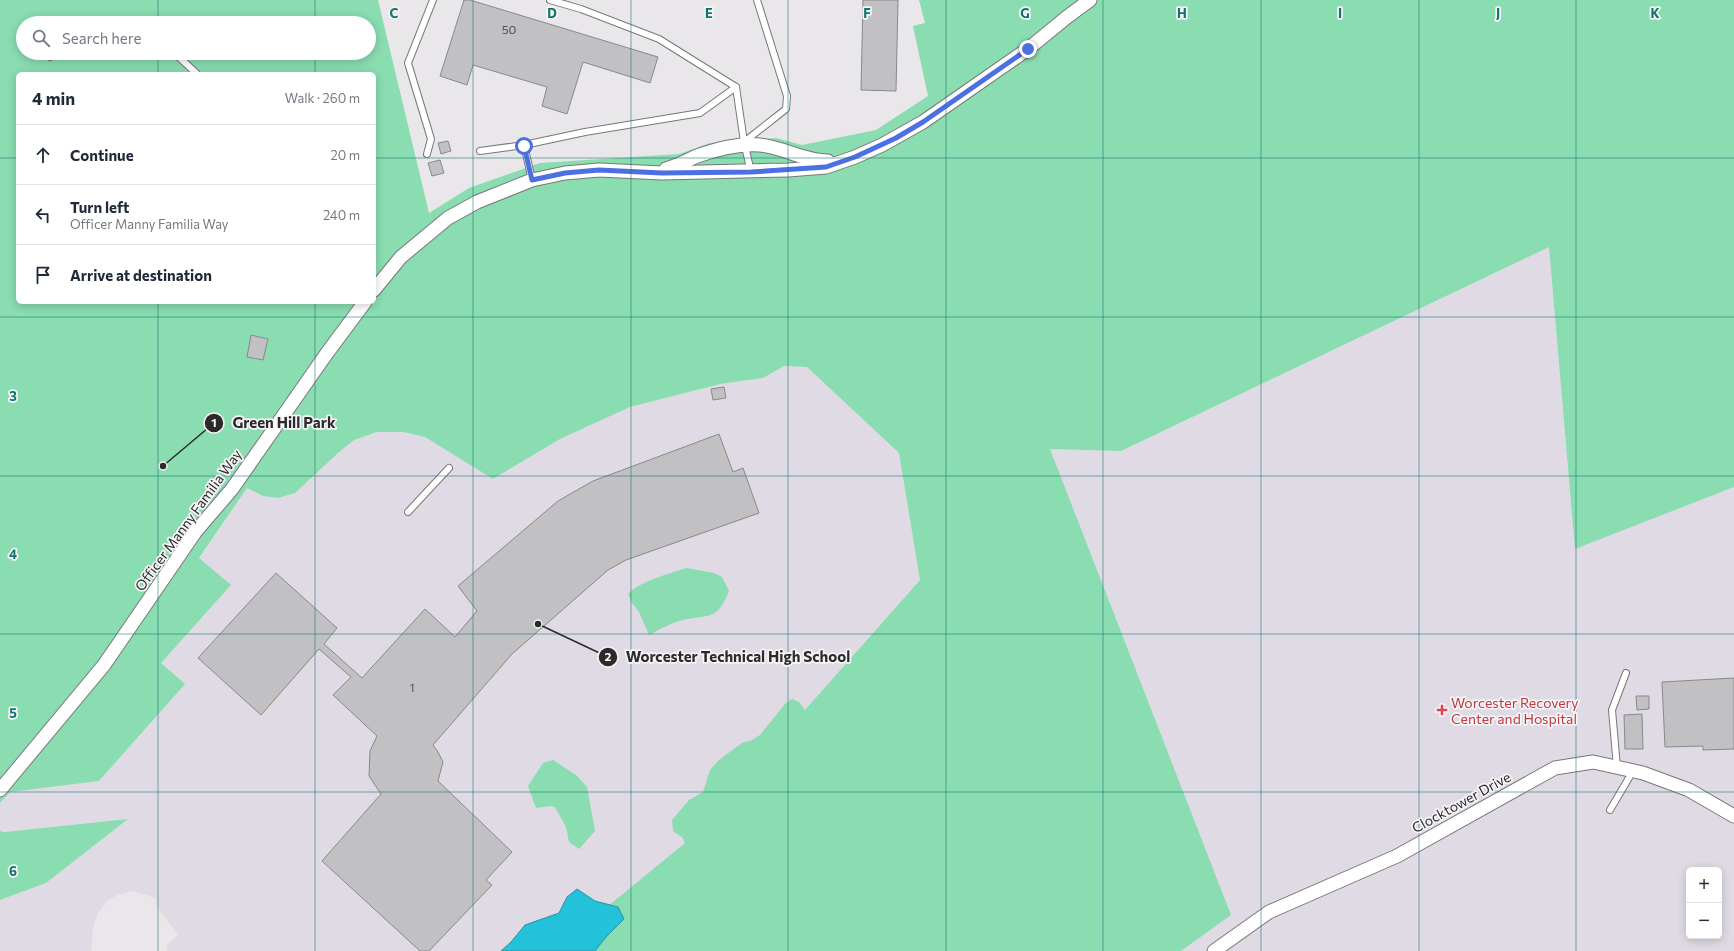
<!DOCTYPE html>
<meta charset="utf-8">
<style>
body{margin:0;font-family:Commissioner,sans-serif;background:#f6f6f7;color:#1f2937}
.controls{position:absolute;right:12px;bottom:12px;display:grid;overflow:hidden;border-radius:6px;box-shadow:0 2px 10px #0003}
.controls button{width:36px;height:36px;display:grid;place-items:center;padding:0;border:0;border-bottom:1px solid #e0e1e3;background:#fff;color:#1f2937;font:20px sans-serif}
.stop{position:absolute;width:12px;height:12px;margin:-9px;border:3px solid #4c70e3;border-radius:50%;background:#fff}
.stop.end{background:#4c70e3;border-color:#fff;box-shadow:0 1px 4px #0008}
.list{margin:0;padding:0;list-style:none}
h2{display:flex;justify-content:space-between;align-items:center;height:52px;margin:0;padding:0 16px;font-size:17px}
h2 small{font-size:13px;font-weight:400;color:#747a83}
.list li{display:grid;grid-template-columns:26px 1fr auto;gap:12px;align-items:center;box-sizing:border-box;height:60px;padding:0 16px;border-top:1px solid #e0e1e3}
.list b{display:block;font-size:15px;white-space:nowrap}
.list p{margin:0;font-size:13px;white-space:nowrap;color:#747a83}
.list em{font-size:13px;font-style:normal;color:#747a83}
.icon{flex:none;width:22px;height:22px;fill:none;stroke:currentColor;stroke-width:2;stroke-linecap:round;stroke-linejoin:round}
.map{position:relative;flex:none;width:1734px;height:951px;overflow:hidden}
.search{position:absolute;background:#fff;box-shadow:0 2px 10px #0003;left:16px;top:16px;width:360px;height:44px;display:flex;align-items:center;gap:10px;box-sizing:border-box;padding:0 14px;border-radius:22px;color:#747a83;font-size:15px}
.panel{position:absolute;background:#fff;box-shadow:0 2px 10px #0003;left:16px;top:72px;width:360px;height:232px;border-radius:6px}
.map>svg:first-child{display:block}
.built{fill:#e0dae4;fill-rule:evenodd}
.green{fill:#8adcb1;fill-rule:evenodd}
.water{fill:#24c1da;stroke:#2694a6}
.building{fill:#c1c0c2;stroke:#89888b}
.lines{fill:none;stroke-linecap:round;stroke-linejoin:round}
.lane-casing{stroke:#78777a;stroke-width:8}
.street-casing{stroke:#78777a;stroke-width:15}
.lane{stroke:#fff;stroke-width:6}
.street{stroke:#fff;stroke-width:13}
.route{stroke:#4c70e3;stroke-width:5}
.grid{fill:none;stroke:#0f766e;stroke-width:1;stroke-opacity:0.55}
.health-dot{fill:#e0444e;stroke:#f6f4f7;stroke-width:1.5}
.labels{text-anchor:middle;dominant-baseline:central;stroke-width:3.5;stroke-linejoin:round;paint-order:stroke}
.number-label{font-size:12px;fill:#515052}
.street-label{font-size:14px;fill:#2c2b2c;stroke:#f6f4f7}
.health-label{font-size:14px;fill:#be3a42;stroke:#f6f4f7;text-anchor:start}
.grid-label{font-size:13px;text-anchor:middle;font-weight:bold;fill:#0f766e;stroke:#f6f4f7;stroke-width:3.5;stroke-linejoin:round;paint-order:stroke}
.leader{fill:none;stroke:#2c2b2c;stroke-width:1.5}
.callout-dot{fill:#2c2b2c;stroke:#f6f4f7;stroke-width:1.5}
.mark-label{font-size:12px;text-anchor:middle;font-weight:bold;fill:#fff}
.callout-label{font-size:15px;text-anchor:middle;font-weight:bold;fill:#2c2b2c;stroke:#f6f4f7;stroke-width:3.5;stroke-linejoin:round;paint-order:stroke}
</style>
<div class="map">
<svg width="1734" height="951" viewBox="0 0 1734 951">
<rect width="100%" height="100%" fill="#e9e7ea"/>
<!-- built -->
<g class="built">
<path d="M1549 247 1575 549 1734 487V951H1181L1230 915 1050 449 1121 451ZM1689 870H1719V936H1689Z"/>
<polygon points="784,366 807,367 899,453 920,580 694,836 553,951 167,951 167,945 178,935 156,905 156,899 147,895 132,891 117,895 106,902 98,913 93,928 91,951 0,951 0,900 46,883 128,819 3,832 0,831 0,803 10,792 99,781 184,684 161,663 230,586 199,559 247,488 263,496 278,498 295,493 338,453 354,440 377,432 403,432 425,437 494,479 560,439 630,407 720,384 763,378"/>
</g>
<!-- green -->
<g class="green">
<path d="M0 0H378L429 213 469 188 540 163 679 154 710 143 776 138 802 145 876 130 928 96 913 26 925 23 919 0H1734V487L1575 549 1549 247 1121 451 1050 449 1231 915 1181 951H553L685 843 682 837 673 831 672 820 689 800 703 792 710 770 719 760 742 743 752 740 760 735 785 704 792 699 799 702 805 710 920 580 899 453 807 367 784 366 763 378 720 384 630 407 560 439 493 479 425 437 403 432H377L354 440 338 453 295 493 278 498 263 496 247 488 199 558 231 585 161 663 185 684 99 781 10 792 0 803ZM23 23H369V53H23ZM18 74H374V302H18Z"/>
<path d="M686 568 714 573 722 577 729 591C717 621 710 614 683 620 672 622 659 630 649 635L639 612 632 603 628 594C642 580 667 575 686 568Z"/>
<polygon points="553,760 576,775 587,787 595,831 579,849 569,842 566,827 555,807 550,806 536,808 528,786 543,763"/>
<polygon points="128,819 46,883 0,900 0,831 4,832"/>
</g>
<!-- water -->
<polygon class="water" points="577,889 595,901 618,907 624,919 606,937 595,951 501,951 511,942 525,925 559,913 567,897"/>
<!-- building -->
<g class="building">
<polygon points="464,0 470,0 658,57 650,83 583,62 567,114 542,106 547,87 473,65 467,85 440,76"/>
<polygon points="863,0 898,0 896,91 861,90"/>
<polygon points="448,141 451,151 441,154 438,143"/>
<polygon points="440,160 444,173 432,176 428,163"/>
<polygon points="251,335 268,339 263,360 247,357"/>
<polygon points="724,387 726,398 713,400 711,389"/>
<polygon points="719,434 733,472 743,468 759,513 626,560 608,570 512,654 433,745 438,752 443,762 438,781 512,852 486,880 492,885 429,951 420,951 322,861 381,794 369,776 370,751 377,736 333,695 351,677 319,649 261,715 198,658 276,573 337,628 324,644 362,678 425,609 455,637 477,611 458,586 558,501 593,481"/>
<polygon points="1734,678 1734,749 1703,750 1703,746 1665,747 1662,682"/>
<polygon points="1636,696 1649,696 1649,709 1637,710"/>
<polygon points="1642,714 1643,749 1625,749 1624,715"/>
</g>
<g class="lines">
<defs>
<g id="lane">
<polyline points="550,0 581,9 659,39 736,87 744,142 751,172"/>
<polyline points="171,53 180,58 197,74"/>
<polyline points="50,57 59,53"/>
<polyline points="744,142 786,109 787,96 757,0"/>
<polyline points="524,145 532,180"/>
<polyline points="480,151 524,145 585,132 700,113 736,87"/>
<polyline points="427,154 431,139 408,63 433,0"/>
<polyline points="408,512 449,468"/>
<polyline points="1617,767 1612,710 1626,673"/>
<polyline points="1610,810 1633,771"/>
</g>
<g id="street">
<path d="M666 169C677 166 686 161 697 156 717 149 738 143 760 145 783 147 804 161 828 161"/>
<polyline points="374,290 401,257 448,218 477,202 532,180 565,173 599,170 662,173 788,170 826,167 855,157 882,145 923,122 1028,49 1067,17 1090,0"/>
<polyline points="0,790 104,665 196,531 232,489 327,353 365,302"/>
<polyline points="1214,951 1269,912 1397,856 1555,768 1593,762 1643,773 1689,790 1734,816"/>
</g>
</defs>
<!-- lane casing -->
<use href="#lane" class="lane-casing"/>
<!-- street casing -->
<use href="#street" class="street-casing"/>
<!-- lane -->
<use href="#lane" class="lane"/>
<!-- street -->
<use href="#street" class="street"/>
</g>
<g class="lines">
<!-- route -->
<polyline class="route" points="524,146 532,180 565,173 599,170 662,173 751,172 826,167 855,157 896,138 923,122 1028,49"/>
</g>
<!-- grid -->
<path class="grid" d="M158 0V23M315 0V23M473 0V951M631 0V951M788 0V951M946 0V951M1103 0V951M1261 0V951M1419 0V951M1576 0V951M158 53V74M315 53V74M0 158H18M374 158H1734M158 302V951M315 302V951M0 317H1734M0 476H1734M0 634H1734M0 792H1734"/>
<!-- markers -->
<path class="health-dot" d="M1440 704h4v4h4v4h-4v4h-4v-4h-4v-4h4z"/>
<g class="labels">
<!-- number labels -->
<g class="number-label">
<text x="509" y="29">50</text>
<text x="412" y="687">1</text>
</g>
<!-- street labels -->
<g class="street-label">
<text transform="translate(188 520) rotate(-54)">Officer Manny Familia Way</text>
<text transform="translate(1461 802) rotate(-29)">Clocktower Drive</text>
</g>
<!-- health labels -->
<g class="health-label">
<text x="1451" y="702">Worcester Recovery<tspan x="1451" dy="16">Center and Hospital</tspan></text>
</g>
</g>
<g class="grid-label">
<text x="394" y="18">C</text>
<text x="552" y="18">D</text>
<text x="709" y="18">E</text>
<text x="867" y="18">F</text>
<text x="1025" y="18">G</text>
<text x="1182" y="18">H</text>
<text x="1340" y="18">I</text>
<text x="1498" y="18">J</text>
<text x="1655" y="18">K</text>
<text x="13" y="401">3</text>
<text x="13" y="559">4</text>
<text x="13" y="718">5</text>
<text x="13" y="876">6</text>
</g>
<!-- callouts -->
<path class="leader" d="M163 466L214 423M538 624L608 657"/>
<g class="callout-dot">
<circle cx="163" cy="466" r="4"/>
<circle cx="538" cy="624" r="4"/>
<circle cx="214" cy="423" r="10"/>
<circle cx="608" cy="657" r="10"/>
</g>
<g class="mark-label">
<text x="214" y="427">1</text>
<text x="608" y="661">2</text>
</g>
<g class="callout-label">
<text x="284" y="428">Green Hill Park</text>
<text x="738" y="662">Worcester Technical High School</text>
</g>
</svg>
<div class="controls">
<button>+</button>
<button>−</button>
</div>
<div class="stop" style="left:524px;top:146px"></div>
<div class="stop end" style="left:1028px;top:49px"></div>
<div class="search"><svg class="icon" aria-label="search" viewBox="0 0 24 24"><circle cx="10" cy="10" r="6"/><path d="M15 15l6 6"/></svg>Search here</div>
<section class="panel">
<h2>4 min<small>Walk · 260 m</small></h2>
<ul class="list">
<li><svg class="icon" aria-label="ahead" viewBox="0 0 24 24"><path d="M12 20V5M6 11l6-6 6 6"/></svg><div><b>Continue</b></div><em>20 m</em></li>
<li><svg class="icon" aria-label="left" viewBox="0 0 24 24"><path d="M17 20v-9H6M10 6l-5 5 5 5"/></svg><div><b>Turn left</b><p>Officer Manny Familia Way</p></div><em>240 m</em></li>
<li><svg class="icon" aria-label="arrive" viewBox="0 0 24 24"><path d="M6 21V4h12l-3 4 3 4H6"/></svg><div><b>Arrive at destination</b></div></li>
</ul>
</section>
</div>
